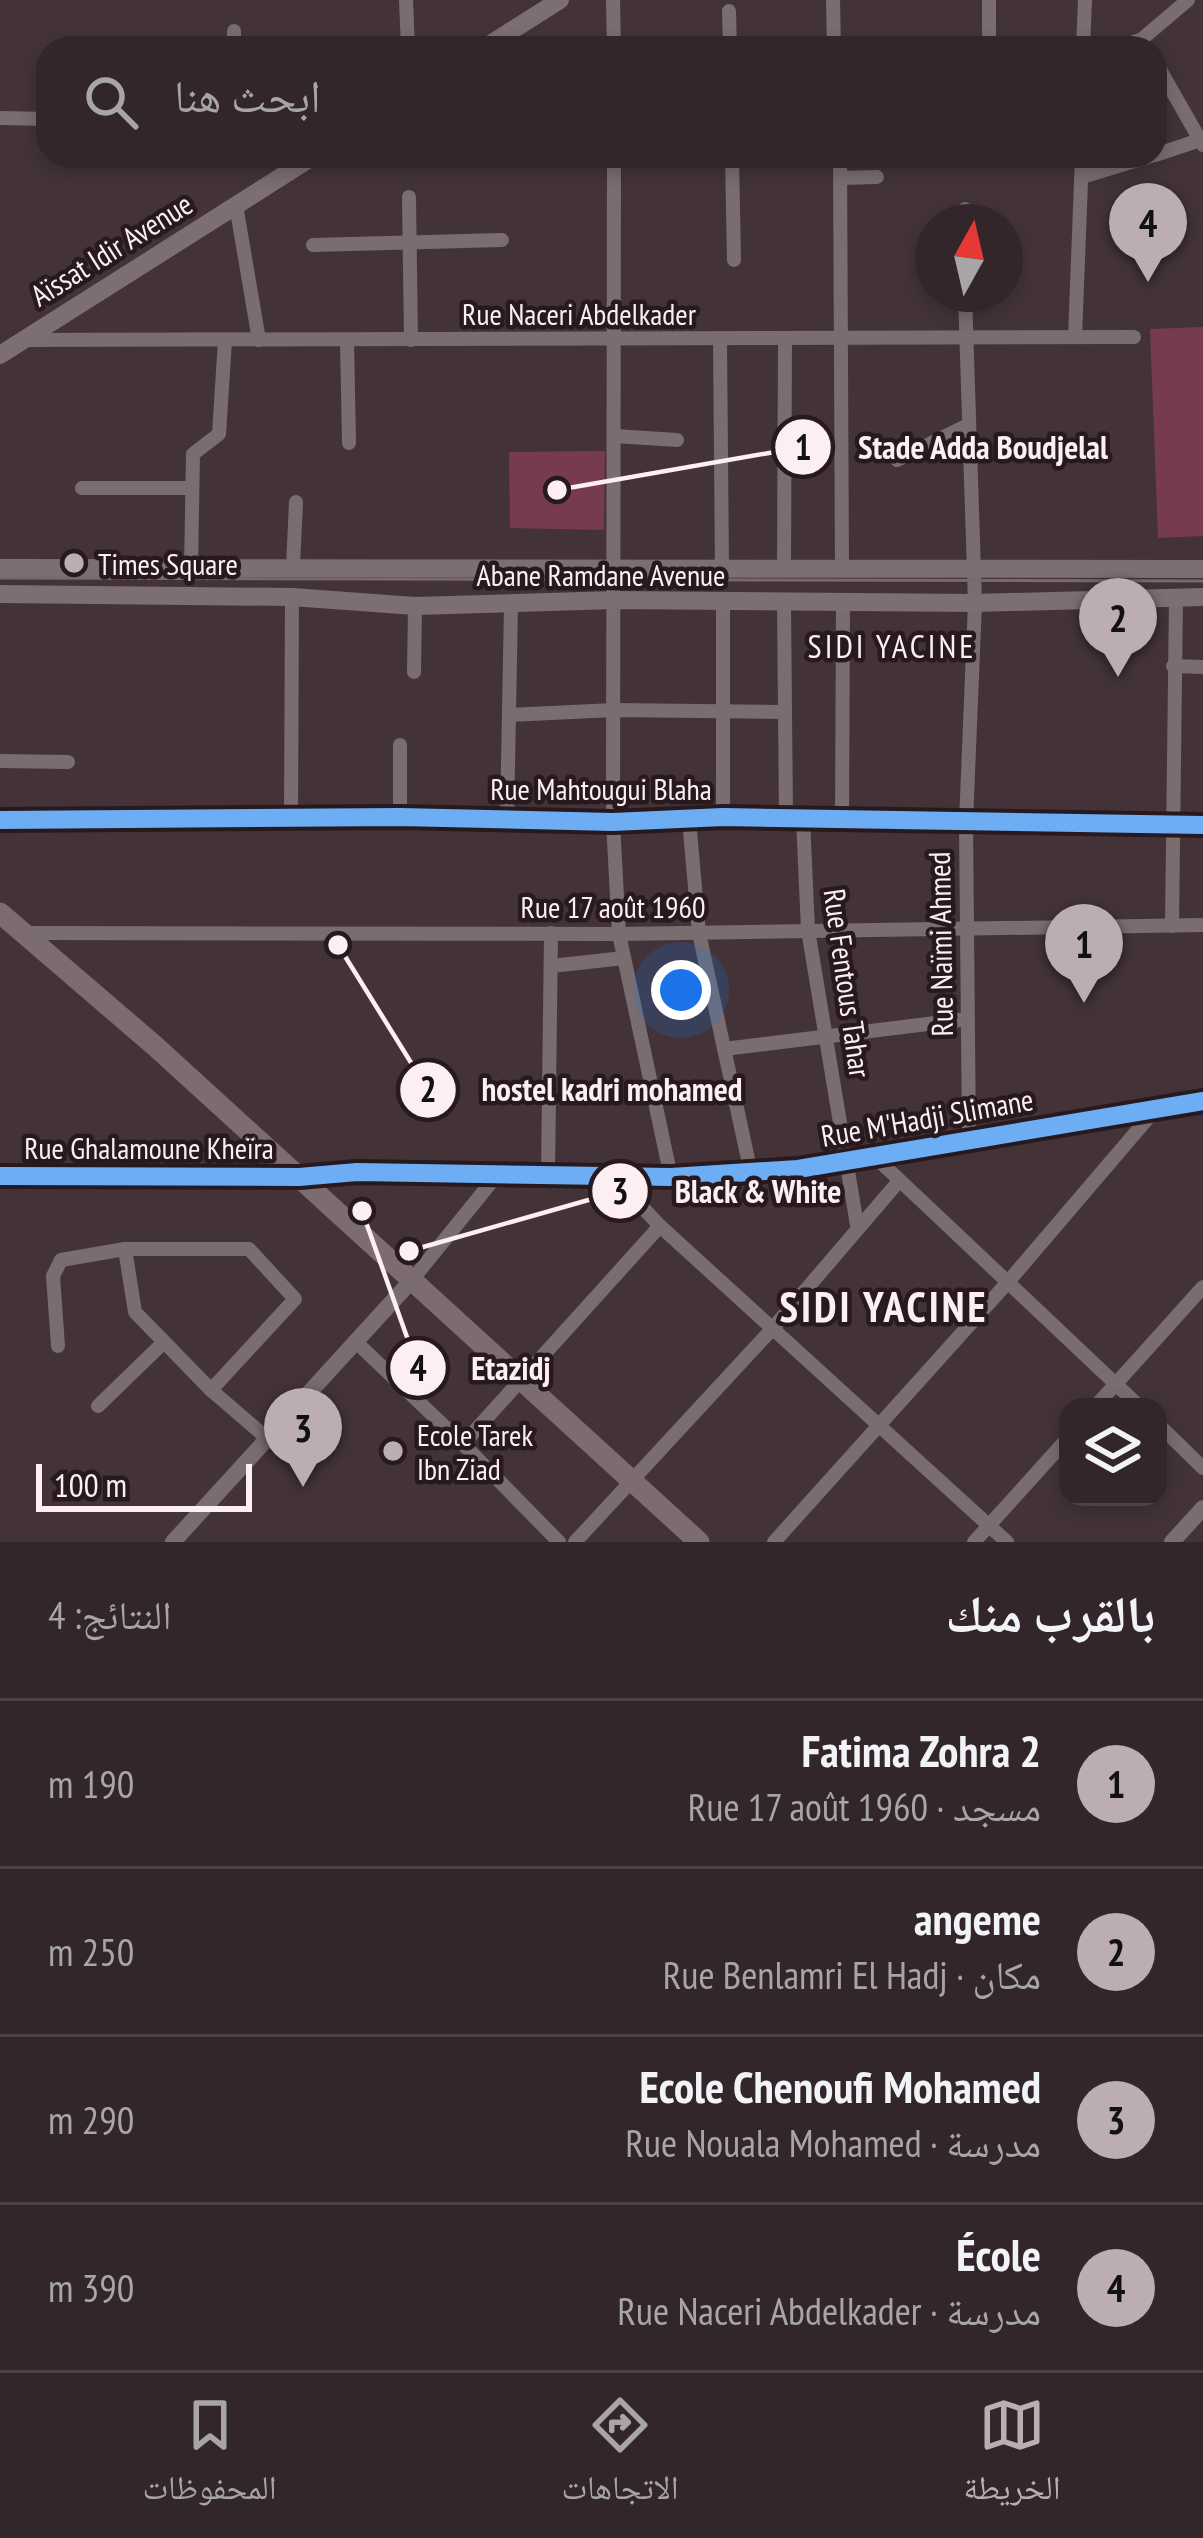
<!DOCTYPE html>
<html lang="ar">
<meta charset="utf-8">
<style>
body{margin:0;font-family:"PT Sans Narrow","Noto Naskh Arabic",sans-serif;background:#3a2e32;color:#f1f3f6;direction:rtl}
.controls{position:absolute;right:36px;bottom:36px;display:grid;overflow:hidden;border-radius:24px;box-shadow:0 6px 18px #0003}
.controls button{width:108px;height:108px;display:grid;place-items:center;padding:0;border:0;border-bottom:3px solid #4d4347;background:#32262a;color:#f1f3f6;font:60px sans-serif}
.compass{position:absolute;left:915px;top:204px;width:108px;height:108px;border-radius:50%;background:#32262a;box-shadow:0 6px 18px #0003;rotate:8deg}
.scale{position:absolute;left:36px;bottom:30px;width:216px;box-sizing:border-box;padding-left:12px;border:6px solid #fdeef1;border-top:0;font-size:33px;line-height:42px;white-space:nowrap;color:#fdeef1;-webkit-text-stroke:9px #27191d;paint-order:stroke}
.you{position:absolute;left:681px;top:990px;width:42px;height:42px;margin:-30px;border:9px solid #fff;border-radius:50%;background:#1a73e8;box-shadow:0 0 0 18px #1a73e833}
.badge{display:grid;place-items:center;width:78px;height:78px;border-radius:50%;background:#bcadb0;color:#111;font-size:39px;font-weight:700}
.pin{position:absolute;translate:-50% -99px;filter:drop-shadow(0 3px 6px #0008)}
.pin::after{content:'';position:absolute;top:63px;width:42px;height:36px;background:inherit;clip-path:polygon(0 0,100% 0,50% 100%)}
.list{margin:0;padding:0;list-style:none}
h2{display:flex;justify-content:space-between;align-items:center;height:156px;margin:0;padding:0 48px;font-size:51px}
h2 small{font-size:39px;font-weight:400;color:#a8a5a8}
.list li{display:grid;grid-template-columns:78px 1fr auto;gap:36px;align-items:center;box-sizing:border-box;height:168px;padding:0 48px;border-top:3px solid #4d4347}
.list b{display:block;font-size:45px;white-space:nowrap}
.list p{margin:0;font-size:39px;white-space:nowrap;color:#a8a5a8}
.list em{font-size:39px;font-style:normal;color:#a8a5a8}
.icon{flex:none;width:66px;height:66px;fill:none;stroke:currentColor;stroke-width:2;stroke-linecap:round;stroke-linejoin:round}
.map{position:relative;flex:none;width:1203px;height:1542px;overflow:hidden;direction:ltr}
.search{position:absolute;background:#32262a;box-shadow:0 6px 18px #0003;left:36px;right:36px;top:36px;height:132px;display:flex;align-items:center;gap:30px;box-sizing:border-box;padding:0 42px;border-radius:36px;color:#a8a5a8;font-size:45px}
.sheet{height:828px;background:#32262a}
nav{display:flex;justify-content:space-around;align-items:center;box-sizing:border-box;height:168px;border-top:3px solid #4d4347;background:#32262a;font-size:33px;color:#a8a5a8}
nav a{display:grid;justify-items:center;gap:6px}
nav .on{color:#bcadb0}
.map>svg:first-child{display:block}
.green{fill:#773b4e}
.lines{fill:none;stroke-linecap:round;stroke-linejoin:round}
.minor{stroke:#796d70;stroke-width:14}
.tertiary{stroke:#796d70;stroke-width:16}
.secondary{stroke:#7d6e73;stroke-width:18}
.primary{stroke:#7c6c70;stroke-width:21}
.tram{stroke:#766a6e;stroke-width:3}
.cycleway-casing{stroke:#27191d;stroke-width:26}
.cycleway{stroke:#6dadf4;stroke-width:18}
.poi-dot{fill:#bcadb0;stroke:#27191d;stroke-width:4.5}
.labels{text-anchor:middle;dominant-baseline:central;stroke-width:9;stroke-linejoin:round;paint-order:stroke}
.street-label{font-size:30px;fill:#fdeef1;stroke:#27191d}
.poi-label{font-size:30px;fill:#fdeef1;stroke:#27191d;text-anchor:start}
.neighbourhood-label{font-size:33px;letter-spacing:3px;fill:#fdeef1;stroke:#27191d}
.district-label{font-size:42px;font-weight:bold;letter-spacing:3px;fill:#fdeef1;stroke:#27191d}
.leader{fill:none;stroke:#fdeef1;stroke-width:4.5}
.callout-dot{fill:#fdeef1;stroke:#27191d;stroke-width:4.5}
.mark-label{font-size:36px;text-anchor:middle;font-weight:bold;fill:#111}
.callout-label{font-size:33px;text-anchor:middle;font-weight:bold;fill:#fdeef1;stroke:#27191d;stroke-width:9;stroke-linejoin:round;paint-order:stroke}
</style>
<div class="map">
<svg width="1203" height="1542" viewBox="0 0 1203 1542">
<rect width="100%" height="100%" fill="#433338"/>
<!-- green -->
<g class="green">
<polygon points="1203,327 1203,536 1158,538 1150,329"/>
<polygon points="605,451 604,530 510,528 509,452"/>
</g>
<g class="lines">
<!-- minor -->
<g class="minor">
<polyline points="406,0 408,48"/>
<polyline points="613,0 614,48"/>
<polyline points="833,0 834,48"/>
<polyline points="989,0 989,48"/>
<polyline points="729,11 730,48"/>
<polyline points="234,48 234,31"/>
<polyline points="1083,48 1085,0"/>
<polyline points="1117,48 1142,39 1188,0"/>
<polyline points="1155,61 1203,145"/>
<polyline points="0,118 48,119"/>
<polyline points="1155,155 1203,139"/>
<polyline points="614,156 613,822 619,934 671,1177"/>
<polyline points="732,156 734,260"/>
<polyline points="840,156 842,570"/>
<polyline points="1082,177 1151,156"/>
<polyline points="842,178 877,177"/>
<polyline points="409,197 411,340"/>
<polyline points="236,205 259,340"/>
<polyline points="965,222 965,209"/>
<polyline points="313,245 502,240"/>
<polyline points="965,294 975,603 966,822 969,1140"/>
<polyline points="1075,337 1082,156"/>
<polyline points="23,340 1134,337"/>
<polyline points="347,340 349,443"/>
<polyline points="720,341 722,570"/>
<polyline points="614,436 677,440"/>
<polyline points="897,460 968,425"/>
<polyline points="82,488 192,488"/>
<polyline points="293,567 296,502"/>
<polyline points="191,568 193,454 219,434 225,340"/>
<polyline points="784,570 785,340"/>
<polyline points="784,603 786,818"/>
<polyline points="1173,666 1203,667"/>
<polyline points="414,672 415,606"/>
<polyline points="509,715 614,710 785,712"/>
<polyline points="400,745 400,817"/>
<polyline points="0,761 68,762"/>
<polyline points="723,817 723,603"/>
<polyline points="689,819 699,933 751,1173"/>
<polyline points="803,819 808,930 857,1225"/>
<polyline points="0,820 400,817 613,822 723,817 1203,825"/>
<polyline points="291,820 292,597"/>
<polyline points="507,820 511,604"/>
<polyline points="842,821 843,603"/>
<polyline points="1172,926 1176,597"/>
<polyline points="26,933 619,934 1203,925"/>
<polyline points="551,966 624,958"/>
<polyline points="724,1049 968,1019"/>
<polyline points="874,1156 1140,1407"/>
<polyline points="548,1175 551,933"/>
<polyline points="0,1176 299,1177 357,1172 671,1177 798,1169 1203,1101"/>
<polyline points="614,1177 660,1226 1007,1542"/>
<polyline points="125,1249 135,1312 211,1390 268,1439"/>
<polyline points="412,1280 497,1175"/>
<polyline points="355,1341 463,1444 559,1542"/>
<polyline points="58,1346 53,1276 61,1260 125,1249 249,1249 295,1299 211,1390"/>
<polyline points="98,1406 163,1343"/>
<polyline points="1095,1407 1203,1287"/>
<polyline points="1158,1424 1203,1468"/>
<polyline points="463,1444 660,1226"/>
<polyline points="575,1542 773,1328 899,1181"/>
<polyline points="774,1542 1008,1282 1154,1111"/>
<polyline points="974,1542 1068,1438"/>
</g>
<!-- tertiary -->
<g class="tertiary">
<polyline points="173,1542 412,1280"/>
<polyline points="1172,1542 1203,1508"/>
</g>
<!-- secondary -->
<g class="secondary">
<polyline points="484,48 560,0"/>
<polyline points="0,355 314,156"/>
<polyline points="0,568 1203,569"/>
<polyline points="0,594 292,597 415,606 614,600 975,603 1203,597"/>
</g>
<!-- primary -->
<polyline class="primary" points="0,913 155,1046 699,1542"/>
<!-- tram -->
<polyline class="tram" points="0,578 1203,581"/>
<defs>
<g id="cycleway">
<polyline points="0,820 400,817 613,822 723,817 1203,825"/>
<polyline points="0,1176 299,1177 357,1172 671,1177 798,1169 1203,1101"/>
</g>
</defs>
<!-- cycleway casing -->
<use href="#cycleway" class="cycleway-casing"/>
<!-- cycleway -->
<use href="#cycleway" class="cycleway"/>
</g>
<!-- markers -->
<g class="poi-dot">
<circle cx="74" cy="563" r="12"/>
<circle cx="393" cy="1451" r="12"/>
</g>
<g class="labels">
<!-- street labels -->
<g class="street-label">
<text transform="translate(111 249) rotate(-32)">Aïssat Idir Avenue</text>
<text x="579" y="313">Rue Naceri Abdelkader</text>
<text x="601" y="574">Abane Ramdane Avenue</text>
<text x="601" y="788">Rue Mahtougui Blaha</text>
<text x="613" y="906">Rue 17 août 1960</text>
<text transform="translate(940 944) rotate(-91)">Rue Naïmi Ahmed</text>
<text transform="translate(848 983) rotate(82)">Rue Fentous Tahar</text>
<text transform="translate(927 1117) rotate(-10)">Rue M'Hadji Slimane</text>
<text x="149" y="1147">Rue Ghalamoune Kheïra</text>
</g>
<!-- poi labels -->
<g class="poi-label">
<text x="98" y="563">Times Square</text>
<text x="417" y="1434">Ecole Tarek<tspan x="417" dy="34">Ibn Ziad</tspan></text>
</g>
<!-- neighbourhood labels -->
<g class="neighbourhood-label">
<text x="892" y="645">SIDI YACINE</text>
</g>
<!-- district labels -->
<g class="district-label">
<text x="884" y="1306">SIDI YACINE</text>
</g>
</g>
<!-- callouts -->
<path class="leader" d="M557 490L803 447M338 945L428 1090M409 1251L620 1191M362 1211L418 1368"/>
<g class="callout-dot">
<circle cx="557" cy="490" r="12"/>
<circle cx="338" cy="945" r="12"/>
<circle cx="409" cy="1251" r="12"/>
<circle cx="362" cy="1211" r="12"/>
<circle cx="803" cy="447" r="30"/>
<circle cx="428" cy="1090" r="30"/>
<circle cx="620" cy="1191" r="30"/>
<circle cx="418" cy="1368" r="30"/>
</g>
<g class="mark-label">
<text x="803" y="460">1</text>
<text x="428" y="1102">2</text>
<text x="620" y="1204">3</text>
<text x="418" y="1381">4</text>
</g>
<g class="callout-label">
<text x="983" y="459">Stade Adda Boudjelal</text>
<text x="612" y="1101">hostel kadri mohamed</text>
<text x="758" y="1203">Black &amp; White</text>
<text x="511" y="1380">Etazidj</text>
</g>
</svg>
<div class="controls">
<button><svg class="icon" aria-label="layers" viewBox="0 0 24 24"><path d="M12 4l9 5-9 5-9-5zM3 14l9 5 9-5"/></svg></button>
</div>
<svg class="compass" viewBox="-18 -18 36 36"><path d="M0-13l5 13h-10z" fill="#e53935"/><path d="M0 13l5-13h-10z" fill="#a8a5a8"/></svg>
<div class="scale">100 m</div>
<div class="you"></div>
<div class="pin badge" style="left:1084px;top:1003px">1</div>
<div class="pin badge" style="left:1118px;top:677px">2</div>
<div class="pin badge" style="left:303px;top:1487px">3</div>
<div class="pin badge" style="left:1148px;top:282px">4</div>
<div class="search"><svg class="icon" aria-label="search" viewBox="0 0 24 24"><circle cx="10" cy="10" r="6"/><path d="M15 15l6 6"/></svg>ابحث هنا</div>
</div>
<section class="sheet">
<h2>بالقرب منك<small>النتائج: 4</small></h2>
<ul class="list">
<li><span class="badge">1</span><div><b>Fatima Zohra 2</b><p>مسجد · Rue 17 août 1960</p></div><em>190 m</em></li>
<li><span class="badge">2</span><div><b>angeme</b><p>مكان · Rue Benlamri El Hadj</p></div><em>250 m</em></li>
<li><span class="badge">3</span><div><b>Ecole Chenoufi Mohamed</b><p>مدرسة · Rue Nouala Mohamed</p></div><em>290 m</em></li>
<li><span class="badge">4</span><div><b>École</b><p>مدرسة · Rue Naceri Abdelkader</p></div><em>390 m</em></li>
</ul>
</section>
<nav>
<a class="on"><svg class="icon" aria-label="map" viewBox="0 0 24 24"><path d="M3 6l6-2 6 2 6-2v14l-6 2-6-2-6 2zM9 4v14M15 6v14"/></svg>الخريطة</a>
<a><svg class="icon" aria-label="directions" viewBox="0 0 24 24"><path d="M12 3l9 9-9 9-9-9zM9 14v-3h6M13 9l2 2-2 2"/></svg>الاتجاهات</a>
<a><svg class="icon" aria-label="saved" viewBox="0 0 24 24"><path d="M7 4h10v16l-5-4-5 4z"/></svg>المحفوظات</a>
</nav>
